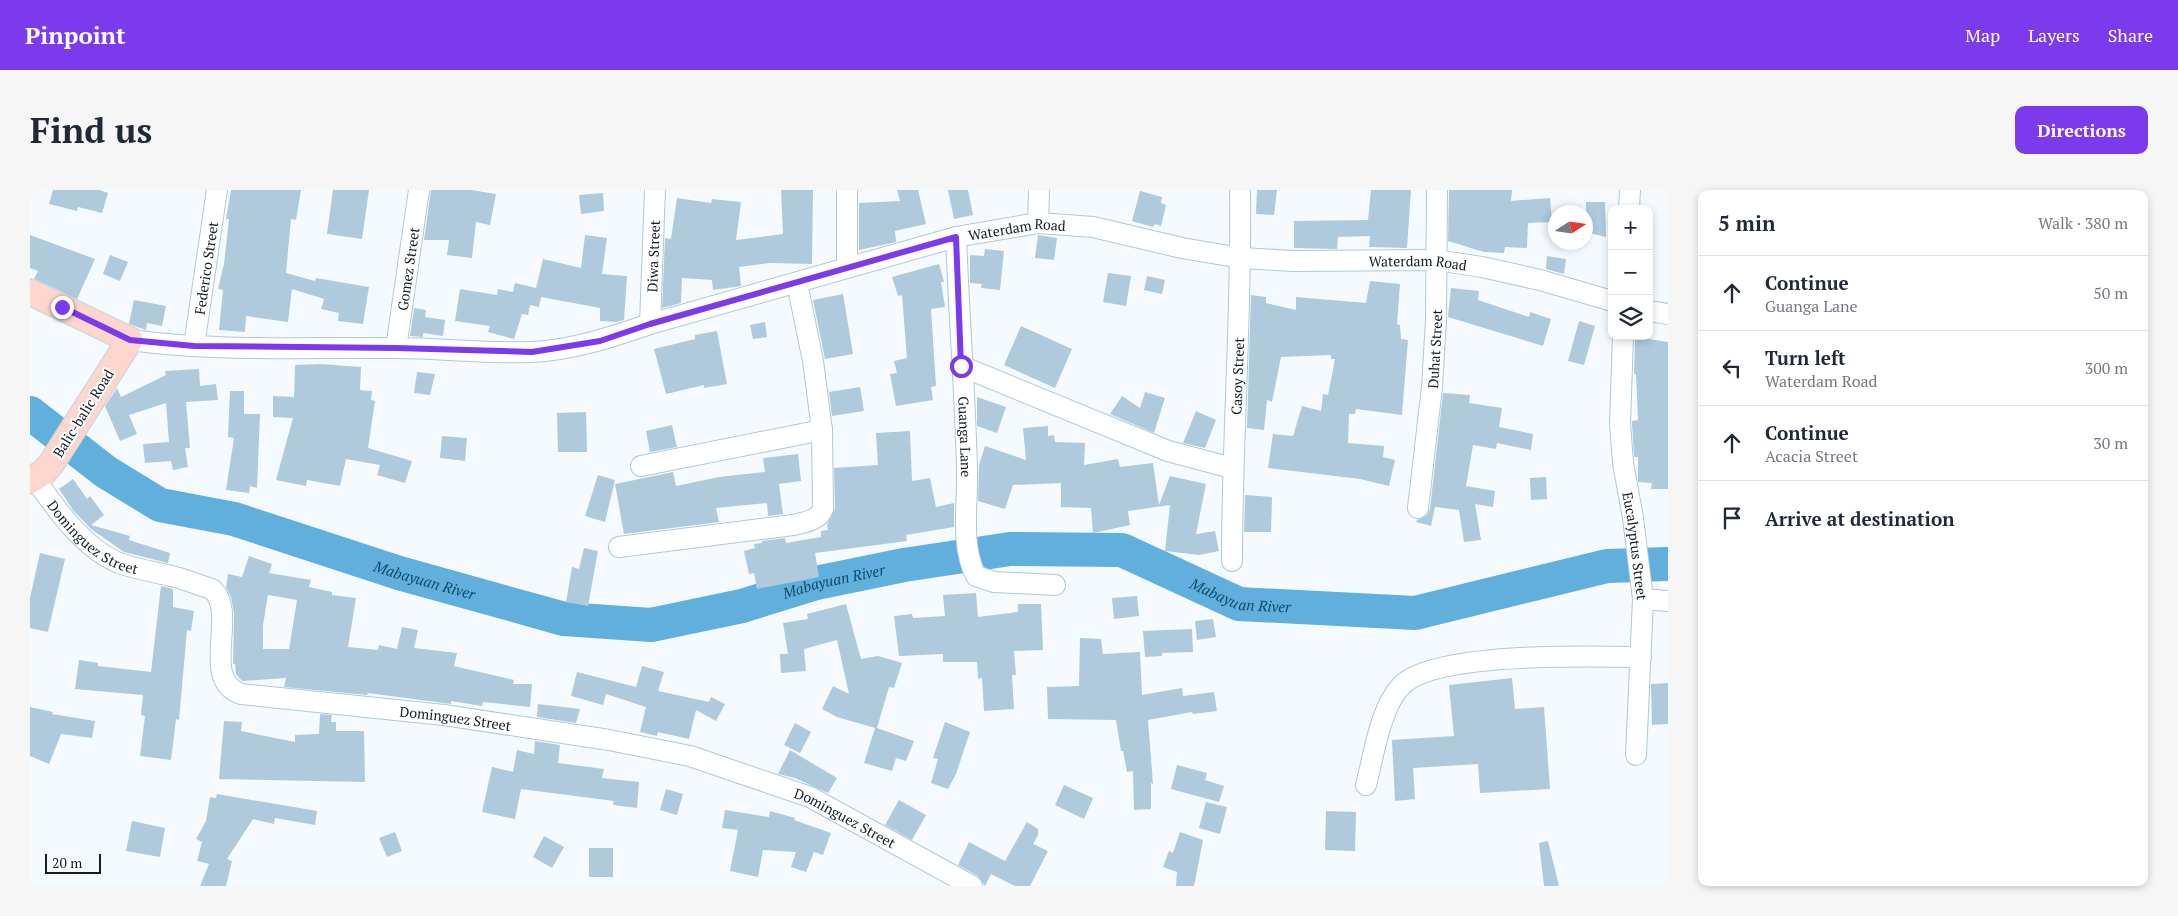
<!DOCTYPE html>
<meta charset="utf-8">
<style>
body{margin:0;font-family:"PT Serif",serif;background:#f6f6f7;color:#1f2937}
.controls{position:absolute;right:15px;top:15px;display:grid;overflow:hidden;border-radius:10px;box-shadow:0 2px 8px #0003}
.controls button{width:45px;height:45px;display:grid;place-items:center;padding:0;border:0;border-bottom:1px solid #e0e1e3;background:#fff;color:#1f2937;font:25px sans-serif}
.compass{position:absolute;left:1518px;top:15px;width:45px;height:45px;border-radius:50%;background:#fff;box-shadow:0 2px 8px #0003;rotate:78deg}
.scale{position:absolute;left:15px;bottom:12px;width:56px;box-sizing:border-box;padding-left:5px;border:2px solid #131d24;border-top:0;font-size:14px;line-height:18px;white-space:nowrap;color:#131d24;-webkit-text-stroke:4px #fff;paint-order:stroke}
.stop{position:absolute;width:15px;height:15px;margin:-11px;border:4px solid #7c3aed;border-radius:50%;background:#fff}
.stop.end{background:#7c3aed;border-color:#fff;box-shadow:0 1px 5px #0008}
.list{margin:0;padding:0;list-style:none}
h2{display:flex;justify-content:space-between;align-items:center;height:65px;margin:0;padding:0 20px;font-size:21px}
h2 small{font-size:16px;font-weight:400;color:#747a83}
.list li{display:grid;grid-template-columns:32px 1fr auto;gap:15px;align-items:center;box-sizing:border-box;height:75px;padding:0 20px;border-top:1px solid #e0e1e3}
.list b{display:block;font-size:19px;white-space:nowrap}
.list p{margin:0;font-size:16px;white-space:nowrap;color:#747a83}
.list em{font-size:16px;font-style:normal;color:#747a83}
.icon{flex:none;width:28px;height:28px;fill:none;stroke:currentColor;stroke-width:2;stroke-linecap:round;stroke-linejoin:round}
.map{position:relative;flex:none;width:1638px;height:696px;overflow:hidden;border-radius:10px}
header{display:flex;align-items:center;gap:30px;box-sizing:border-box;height:70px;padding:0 25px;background:#7c3aed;color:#fff}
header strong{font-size:24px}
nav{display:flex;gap:28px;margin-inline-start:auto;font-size:18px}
.intro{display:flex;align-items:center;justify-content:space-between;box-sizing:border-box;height:120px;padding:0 30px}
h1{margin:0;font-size:35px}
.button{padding:12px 22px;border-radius:10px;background:#7c3aed;color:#fff;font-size:18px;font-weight:700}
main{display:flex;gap:30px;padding:0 30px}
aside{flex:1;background:#fff;border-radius:10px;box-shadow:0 2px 8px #0003}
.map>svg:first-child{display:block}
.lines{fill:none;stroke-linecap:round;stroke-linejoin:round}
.river{stroke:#60afdd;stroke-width:34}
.building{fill:#aecadc;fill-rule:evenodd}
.minor-casing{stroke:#adc9da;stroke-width:22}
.major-casing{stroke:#d5d6d8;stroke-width:28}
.minor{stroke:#fff;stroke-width:20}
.major{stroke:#fdd6ce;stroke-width:25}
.route{stroke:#7c3aed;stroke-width:6}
.labels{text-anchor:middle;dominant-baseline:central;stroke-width:4;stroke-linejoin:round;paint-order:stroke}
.street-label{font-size:14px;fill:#131d24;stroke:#fff}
.water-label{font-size:15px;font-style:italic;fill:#0b4c6b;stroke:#fff}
</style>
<header>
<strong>Pinpoint</strong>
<nav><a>Map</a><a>Layers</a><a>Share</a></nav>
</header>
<div class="intro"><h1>Find us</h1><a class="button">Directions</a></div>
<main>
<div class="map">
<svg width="1638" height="696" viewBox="0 0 1638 696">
<rect width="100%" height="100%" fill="#f5fafe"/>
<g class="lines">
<!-- river -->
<path class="river" id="s1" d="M0 223 76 282 130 315 204 329 369 383 534 429 621 435 712 416 786 393 874 375 980 359 1092 360 1209 414 1385 423 1577 376 1638 374"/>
</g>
<!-- building -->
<g class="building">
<polygon points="23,0 69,0 78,3 72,23 48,17 47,21 19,14"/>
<polygon points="201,0 271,0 266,30 261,29 256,83 285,91 286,88 339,97 333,134 308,131 309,123 291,119 294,109 262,99 258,132 216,126 215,142 189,140 193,100 188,99 194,74 199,29 196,29"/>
<polygon points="303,0 339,0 332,49 297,44"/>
<polygon points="401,0 441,0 466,4 460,35 446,32 442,68 417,65 419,50 394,50"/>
<polygon points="751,0 783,0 782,74 740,73 709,77 711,96 683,100 682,90 652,88 651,113 632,118 635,48 641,49 647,8 681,13 682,9 711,12 706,50 753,44"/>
<polygon points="867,0 888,0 896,34 865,41 866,52 829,60 829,13 870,11"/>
<polygon points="918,0 938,0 943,25 924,29"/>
<polygon points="1227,0 1247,0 1244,25 1226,24"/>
<polygon points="1341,0 1381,0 1377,58 1339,57 1340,46 1308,47 1307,59 1264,58 1264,31 1338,30"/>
<polygon points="1419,0 1482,0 1481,11 1520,8 1522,32 1498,33 1497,58 1475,57 1474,63 1454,62 1418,51"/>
<polygon points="1110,1 1132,7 1131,13 1136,15 1131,36 1125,34 1123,37 1102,31"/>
<polygon points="573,3 574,21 551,24 549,5"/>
<polygon points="1556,12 1575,12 1576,47 1556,42"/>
<polygon points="0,45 65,69 47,109 4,89 8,81 0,78"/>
<polygon points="555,45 577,48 572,84 597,86 594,130 587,132 570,131 570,118 511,107 509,117 500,115 498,125 492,124 484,149 458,142 460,136 425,131 430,99 467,105 468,99 483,102 485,93 506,98 513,69 551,78"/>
<polygon points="1008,45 1027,48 1024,70 1005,68"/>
<polygon points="955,59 974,61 970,100 951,98 952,94 940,93 940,65 954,66"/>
<polygon points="80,65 98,72 90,91 73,84"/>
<polygon points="1517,66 1536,69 1534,84 1516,79"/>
<polygon points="909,74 914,92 911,92 915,117 901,119 906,196 901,197 903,210 866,216 860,184 867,183 864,171 877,168 872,105 868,106 862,87"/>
<polygon points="1078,83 1101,86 1096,116 1073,112"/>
<polygon points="1117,86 1135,90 1132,104 1114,100"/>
<polygon points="1340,91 1370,94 1367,134 1370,135 1371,149 1378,150 1372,225 1326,219 1325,224 1319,224 1318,253 1354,256 1353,267 1365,270 1359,296 1330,289 1238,278 1243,244 1263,246 1272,216 1291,221 1293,204 1298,205 1305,169 1301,169 1301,165 1251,167 1242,212 1237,210 1234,240 1217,238 1221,105 1236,107 1236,113 1266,120 1266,107 1336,113"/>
<polygon points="1421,98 1449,101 1448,110 1499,127 1500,122 1521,129 1513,156 1418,127"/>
<polygon points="813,104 823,164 795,169 783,110"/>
<polygon points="104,110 136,116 132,136 117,133 116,140 99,134"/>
<polygon points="384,118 396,120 395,127 415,130 413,146 393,143 393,147 380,146"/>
<polygon points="1549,131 1565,136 1554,175 1538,171"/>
<polygon points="735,132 737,147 723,149 720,135"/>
<polygon points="991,136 1042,159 1025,198 974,175"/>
<polygon points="687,141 697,194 674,198 674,195 636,204 624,159 665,149 665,145"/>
<polygon points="1605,147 1638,152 1638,299 1621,299 1622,293 1608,292 1608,267 1604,267 1602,233 1602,231 1608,230 1606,184 1604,184"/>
<polygon points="290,174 331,177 330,200 342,201 341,210 345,211 338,258 382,271 375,293 347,285 350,275 316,269 310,296 277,290 276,296 246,290 263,228 243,227 243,206 264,207 265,175"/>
<polygon points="169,179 170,196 186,194 188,210 156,212 160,258 155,258 158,277 143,280 141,271 115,273 113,254 139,252 136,213 99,225 107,244 90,251 75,216 87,198 91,207 136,185 135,181"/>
<polygon points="387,182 405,184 400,205 384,203"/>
<polygon points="830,197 834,221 802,226 799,202"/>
<polygon points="200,201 214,201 214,224 230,224 227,298 220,296 219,303 196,300 204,248 198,247"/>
<polygon points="1115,202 1135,208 1124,243 1080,224 1092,206 1110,218"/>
<polygon points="1413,203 1440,205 1439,213 1472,218 1469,237 1503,244 1501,260 1467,253 1466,259 1443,255 1436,296 1465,301 1463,317 1445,314 1451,350 1434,352 1429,320 1405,317 1401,336 1386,332 1387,330 1397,325 1400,319"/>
<polygon points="947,207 976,217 967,243 947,236"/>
<polygon points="1166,221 1186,230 1175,258 1153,253"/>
<polygon points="556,222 557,262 528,262 527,223"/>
<polygon points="642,235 647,257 620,262 616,241"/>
<polygon points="1018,236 1018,246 1024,245 1025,252 1055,253 1054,275 1088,269 1090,277 1123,273 1129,315 1140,286 1176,294 1166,344 1185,341 1189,361 1169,365 1135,361 1140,315 1098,321 1100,335 1063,343 1061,318 1031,317 1031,293 983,295 975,319 948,311 949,275 955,256 996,270 993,238"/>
<polygon points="880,241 882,291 900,288 906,317 924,313 924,337 876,345 877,351 785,363 789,387 727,399 724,383 719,384 714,361 725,358 724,354 732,353 732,351 755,348 756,353 791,347 791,341 798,340 797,334 805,319 804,278 848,275 846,243"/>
<polygon points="412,246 437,248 435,271 410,268"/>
<polygon points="768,264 771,291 749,294 753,324 738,326 737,313 686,318 689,332 594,344 585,294 643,282 646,296 689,287 735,282 733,268"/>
<polygon points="568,285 585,290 575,332 555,326"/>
<polygon points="1516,287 1517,309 1501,310 1500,288"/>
<polygon points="43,289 57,309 60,306 74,325 61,335 100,346 99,350 140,363 138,373 94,362 61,339 43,320 29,299"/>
<polygon points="1215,305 1242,307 1241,342 1214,342"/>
<polygon points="554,358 568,361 558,416 536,412 542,377 549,379"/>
<polygon points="10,363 35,369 18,442 0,438 0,408"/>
<path d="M219 366 242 374 239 383 281 390 279 397 302 402V405L326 408 318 457 348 460 349 455 367 459 372 437 388 440 384 458 427 463 424 476 484 490 483 494H502L500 517 453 512 452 516 421 511V514L338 503 337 505 254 497 256 488 212 491 206 484 205 474H203L204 423 201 407 196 398 198 384 212 387ZM238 405 267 410 259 459H233V435Z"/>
<polygon points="131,396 143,399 143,417 164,421 161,441 157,440 149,530 146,529 141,570 110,566 115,526 111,525 113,505 45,499 49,470 68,473 68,476 121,482"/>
<polygon points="946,403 948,427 988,422 988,414 1011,414 1013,460 984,461 986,485 982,485 984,519 954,521 952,488 948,489 947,472 913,472 913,464 869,466 864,426 882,424 883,428 915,426 913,405"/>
<polygon points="1107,406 1109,426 1084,429 1082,408"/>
<polygon points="816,414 831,469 848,466 872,473 864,498 859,497 847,538 884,551 876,571 866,568 862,581 834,573 845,538 807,527 792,519 803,496 819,504 807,450 774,459 776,481 751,483 750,464 758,464 753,433 778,429 777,424"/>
<polygon points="1183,429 1186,447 1167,450 1165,431"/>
<polygon points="1162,439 1163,462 1132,463 1132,466 1115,467 1113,441"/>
<polygon points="1050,448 1071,449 1073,464 1110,462 1112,505 1152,498 1153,506 1184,502 1187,521 1163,524 1162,522 1118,530 1123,594 1121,593 1121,619 1104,620 1103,581 1097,582 1093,561 1091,561 1086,530 1018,529 1017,497 1049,496"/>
<polygon points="612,476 634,482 628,501 679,512 681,507 695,514 686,531 666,520 659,549 628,542 627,546 610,542 616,517 576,504 573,515 541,506 547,482 606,497"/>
<polygon points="1482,488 1485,519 1514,517 1520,599 1450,603 1448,574 1383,578 1385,609 1365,611 1362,550 1424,546 1419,495"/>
<polygon points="1638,493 1638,534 1622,535 1621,494"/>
<polygon points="508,514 550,519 546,533 507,527"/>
<polygon points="0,517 23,522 22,524 65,531 62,548 31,544 19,574 0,566"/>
<polygon points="290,524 302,525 301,532 306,532 306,541 334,541 335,592 189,589 194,531 212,532 211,541 265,552 265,545 289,544"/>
<polygon points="915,532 940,542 926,584 918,599 901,593 908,569 903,568"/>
<polygon points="765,533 781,542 770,563 754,555"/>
<polygon points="505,551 530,555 528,573 574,579 572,588 609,592 607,618 583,615 584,611 491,599 485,629 452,622 462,577 483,582 487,560 504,564"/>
<polygon points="760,560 807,588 798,603 765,588 748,584"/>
<polygon points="1147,575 1177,583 1175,590 1194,596 1189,612 1141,599"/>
<polygon points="1034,595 1063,608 1054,629 1025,615"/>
<polygon points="636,599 653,604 647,625 630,620"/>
<polygon points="187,604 287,621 285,635 245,628 244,634 223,629 197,669 202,671 196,696 170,696 179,674 167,671 172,652 166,649 176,631 180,607 186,608"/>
<polygon points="869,610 896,625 882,650 855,635"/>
<polygon points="1176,612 1197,617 1190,644 1169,638"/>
<polygon points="695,620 739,627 740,621 765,628 764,630 801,643 793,665 784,662 776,682 761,677 766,662 733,660 728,687 700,681 708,640 692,638"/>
<polygon points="1296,621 1326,622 1325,661 1295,660"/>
<polygon points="102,631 135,638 130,667 96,661"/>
<polygon points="997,632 1008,639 1008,645 1003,654 1018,661 1000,696 985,696 961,684 955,696 948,686 928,675 939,652 975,671"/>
<polygon points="365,642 372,661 357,667 349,648"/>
<polygon points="1150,642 1173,650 1164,696 1146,696 1147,682 1133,677 1139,661 1143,663"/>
<polygon points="514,646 534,657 522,678 503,667"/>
<polygon points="1518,651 1529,696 1514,696 1509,653"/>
<rect x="559" y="658" width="24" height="29"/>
</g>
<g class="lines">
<defs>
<g id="minor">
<polyline points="817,0 817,77"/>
<polyline points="1599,19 1600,0"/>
<polyline points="1008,33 1009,0"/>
<path id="s2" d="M926 47C929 125 935 202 937 280 938 314 930 355 946 386L964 392 1025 395"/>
<polyline points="1619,121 1638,124"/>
<path id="s3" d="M620 134 625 0"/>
<path id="s4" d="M1593 146 1590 233 1593 273 1603 328 1613 409 1606 565"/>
<path id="s5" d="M100 150C188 162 277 157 365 158 411 158 457 164 502 162 543 160 582 147 620 134L926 47 1008 33 1063 37 1152 58 1211 68 1264 71 1406 70 1452 77 1510 90 1582 111"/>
<path id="s6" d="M164 156 187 0"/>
<path id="s7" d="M366 158 389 0"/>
<polyline points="931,176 1138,261 1202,278"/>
<polyline points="611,276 792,240"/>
<path id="s8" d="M5 289C27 320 53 358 89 373 106 379 124 382 141 386 155 389 168 395 182 399 209 423 169 489 211 504L414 525 579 550 660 566 780 607 942 696"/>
<path id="s9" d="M1388 318 1402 197 1406 130 1407 0"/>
<path d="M589 357 763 335C775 332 788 331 793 319L792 240 783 171 767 93"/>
<path id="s10" d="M1202 371C1202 247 1212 124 1210 0"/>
<polyline points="1613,409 1638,411"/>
<path d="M1336 595C1344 565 1350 517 1372 495 1405 462 1562 466 1611 467"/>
</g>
<polyline id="major" points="0,102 100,150 21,274 14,282 0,291"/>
</defs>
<!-- minor casing -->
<use href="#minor" class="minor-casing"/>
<!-- major casing -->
<use href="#major" class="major-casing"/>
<!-- minor -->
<use href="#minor" class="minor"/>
<!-- major -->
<use href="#major" class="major"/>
</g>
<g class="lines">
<!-- route -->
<polyline class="route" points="32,117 100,150 164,156 366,158 502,162 570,151 620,134 926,47 931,176"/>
</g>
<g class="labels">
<!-- street labels -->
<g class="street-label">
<text stroke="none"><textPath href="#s5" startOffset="904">Waterdam Road</textPath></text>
<text stroke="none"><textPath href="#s3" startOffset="68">Diwa Street</textPath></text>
<text stroke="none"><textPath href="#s5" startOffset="1309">Waterdam Road</textPath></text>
<text stroke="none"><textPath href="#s6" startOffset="79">Federico Street</textPath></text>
<text stroke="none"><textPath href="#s7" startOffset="80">Gomez Street</textPath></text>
<text stroke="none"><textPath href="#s9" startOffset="160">Duhat Street</textPath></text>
<text stroke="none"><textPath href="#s10" startOffset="185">Casoy Street</textPath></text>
<text transform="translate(53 223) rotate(-58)">Balic-balic Road</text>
<text stroke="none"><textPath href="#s2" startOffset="200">Guanga Lane</textPath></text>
<text stroke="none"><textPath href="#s8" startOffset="84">Dominguez Street</textPath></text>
<text stroke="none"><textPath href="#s4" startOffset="211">Eucalyptus Street</textPath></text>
<text stroke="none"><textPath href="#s8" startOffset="549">Dominguez Street</textPath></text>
<text stroke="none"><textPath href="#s8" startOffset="954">Dominguez Street</textPath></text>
</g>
<!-- water labels -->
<g class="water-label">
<text stroke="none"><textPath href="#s1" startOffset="435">Mabayuan River</textPath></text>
<text stroke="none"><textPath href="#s1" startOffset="855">Mabayuan River</textPath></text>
<text stroke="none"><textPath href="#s1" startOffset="1275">Mabayuan River</textPath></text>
</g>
</g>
</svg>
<div class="controls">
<button>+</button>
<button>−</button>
<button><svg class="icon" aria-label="layers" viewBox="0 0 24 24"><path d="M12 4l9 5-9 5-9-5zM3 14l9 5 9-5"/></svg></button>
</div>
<svg class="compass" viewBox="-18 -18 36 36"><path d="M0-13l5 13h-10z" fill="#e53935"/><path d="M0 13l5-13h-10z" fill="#747a83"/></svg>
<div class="scale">20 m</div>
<div class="stop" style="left:931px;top:176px"></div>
<div class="stop end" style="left:32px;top:117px"></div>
</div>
<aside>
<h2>5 min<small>Walk · 380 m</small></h2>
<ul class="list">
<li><svg class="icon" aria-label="ahead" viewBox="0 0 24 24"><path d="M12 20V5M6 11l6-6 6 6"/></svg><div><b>Continue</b><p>Guanga Lane</p></div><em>50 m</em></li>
<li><svg class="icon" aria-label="left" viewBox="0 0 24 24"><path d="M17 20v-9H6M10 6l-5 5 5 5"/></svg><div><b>Turn left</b><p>Waterdam Road</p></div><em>300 m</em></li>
<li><svg class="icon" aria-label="ahead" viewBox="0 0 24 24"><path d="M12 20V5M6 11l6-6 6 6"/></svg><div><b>Continue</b><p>Acacia Street</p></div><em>30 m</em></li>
<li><svg class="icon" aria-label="arrive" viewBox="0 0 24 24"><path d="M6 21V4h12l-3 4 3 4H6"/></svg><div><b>Arrive at destination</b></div></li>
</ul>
</aside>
</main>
